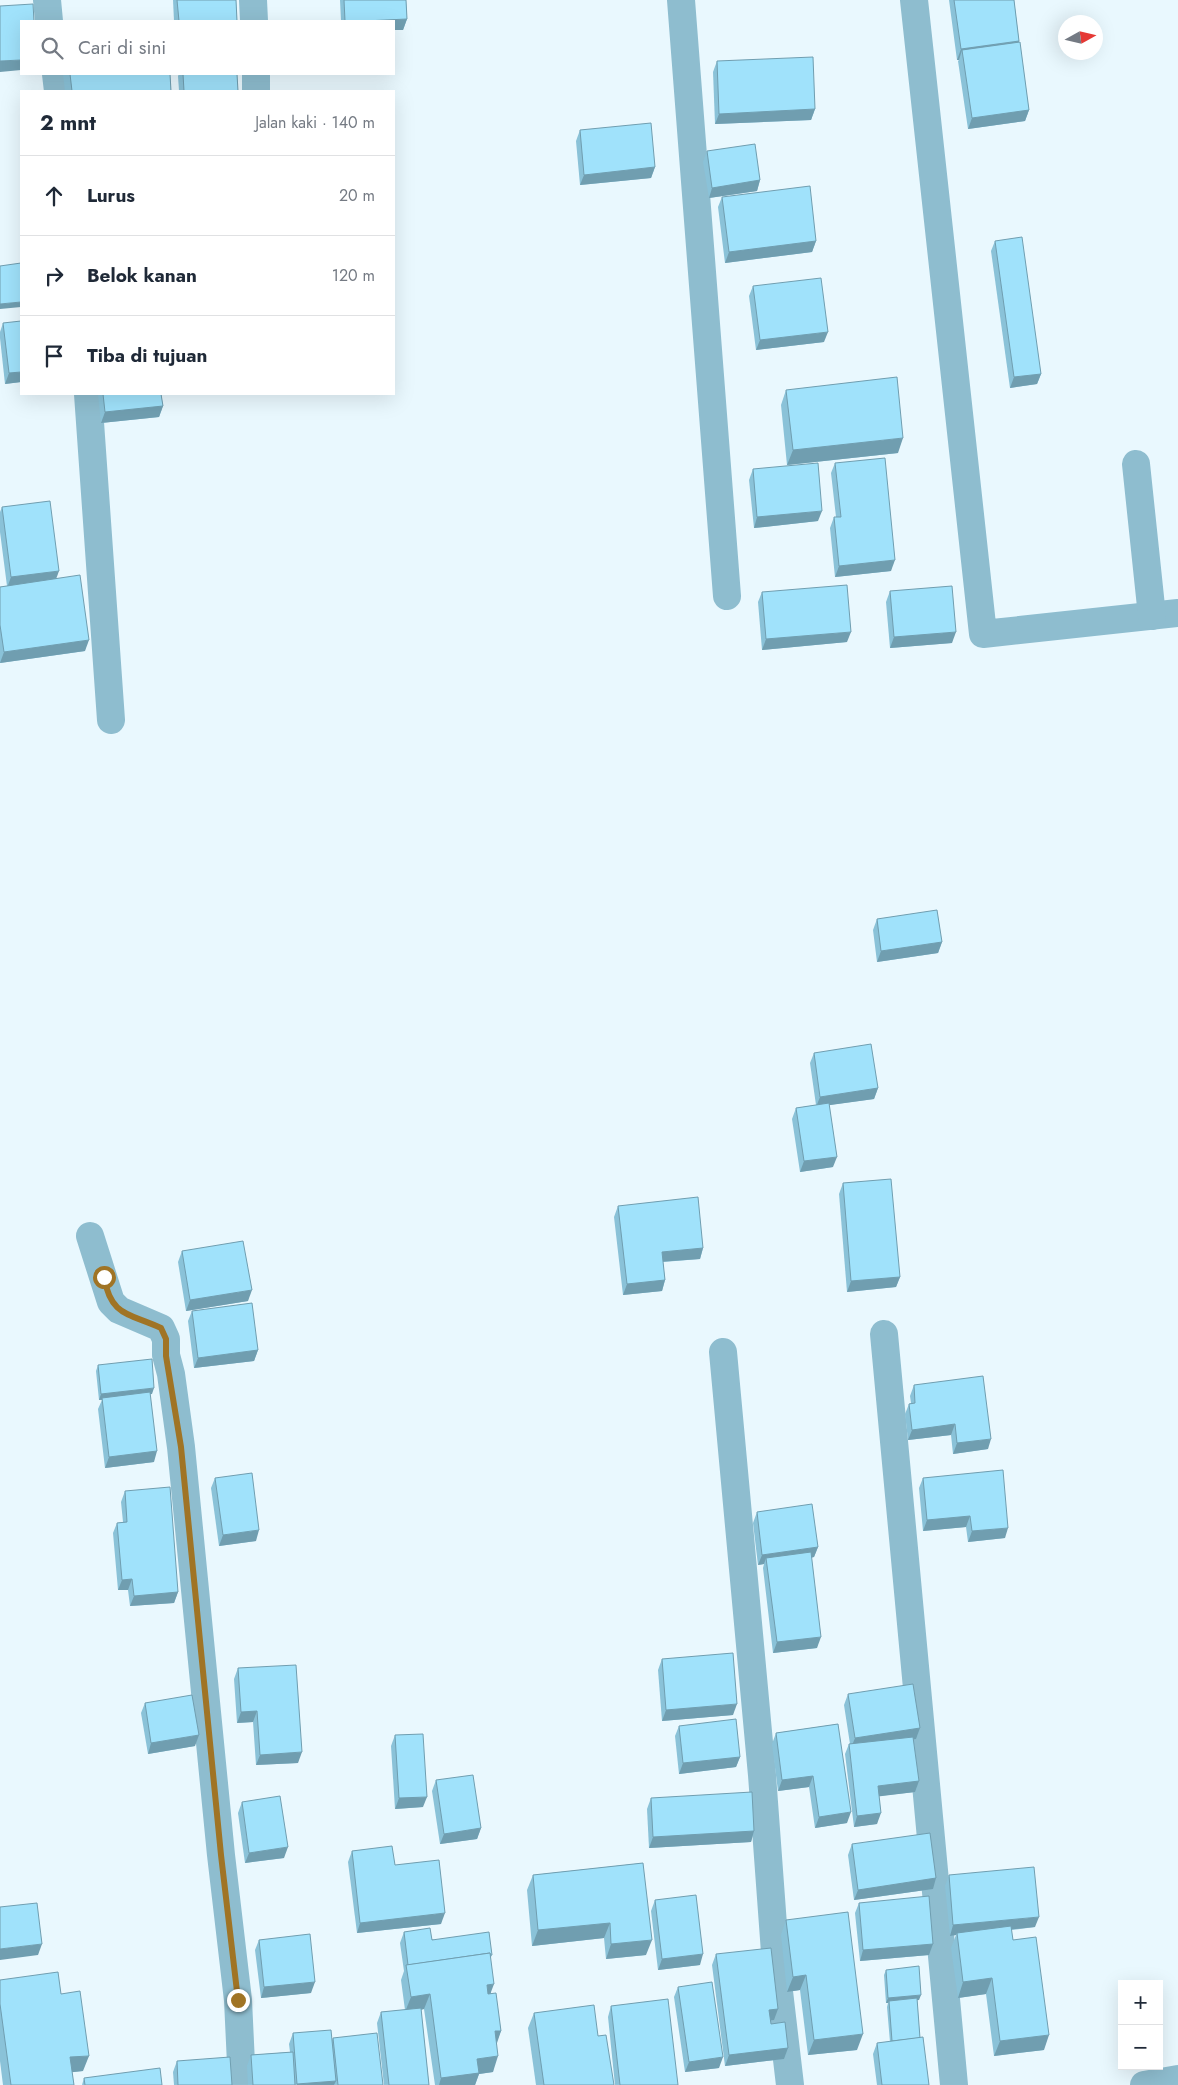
<!DOCTYPE html>
<html lang="id">
<meta charset="utf-8">
<style>
body{margin:0;font-family:Jost,sans-serif;background:#f2f2f3;color:#1f2937}
.controls{position:absolute;right:15px;bottom:15px;display:grid;overflow:hidden;border-radius:0px;box-shadow:0 5px 20px #0002}
.controls button{width:45px;height:45px;display:grid;place-items:center;padding:0;border:0;border-bottom:1px solid #e0e1e3;background:#fff;color:#1f2937;font:25px sans-serif}
.compass{position:absolute;left:1058px;top:15px;width:45px;height:45px;border-radius:50%;background:#fff;box-shadow:0 5px 20px #0002;rotate:82deg}
.stop{position:absolute;width:15px;height:15px;margin:-11px;border:4px solid #a07425;border-radius:50%;background:#fff}
.stop.end{background:#a07425;border-color:#fff;box-shadow:0 1px 5px #0008}
.list{margin:0;padding:0;list-style:none}
h2{display:flex;justify-content:space-between;align-items:center;height:65px;margin:0;padding:0 20px;font-size:21px}
h2 small{font-size:16px;font-weight:400;color:#747a83}
.list li{display:grid;grid-template-columns:32px 1fr auto;gap:15px;align-items:center;box-sizing:border-box;height:80px;padding:0 20px;border-top:1px solid #e0e1e3}
.list b{display:block;font-size:19px;white-space:nowrap}
.list em{font-size:16px;font-style:normal;color:#747a83}
.icon{flex:none;width:28px;height:28px;fill:none;stroke:currentColor;stroke-width:2;stroke-linecap:round;stroke-linejoin:round}
.map{position:relative;flex:none;width:1178px;height:2085px;overflow:hidden}
.search{position:absolute;background:#fff;box-shadow:0 5px 20px #0002;left:20px;top:20px;width:375px;height:55px;display:flex;align-items:center;gap:12px;box-sizing:border-box;padding:0 18px;border-radius:0px;color:#747a83;font-size:19px}
.panel{position:absolute;background:#fff;box-shadow:0 5px 20px #0002;left:20px;top:90px;width:375px;height:305px;border-radius:0px}
.map>svg:first-child{display:block}
.lines{fill:none;stroke-linecap:round;stroke-linejoin:round}
.minor{stroke:#8ebdcf;stroke-width:28}
.wall{fill:#8ac2d8}
.shaded-wall{fill:#709eb0}
.building{fill:#a0e2fb;stroke:#709eb0}
.route{stroke:#a07425;stroke-width:6}
</style>
<div class="map">
<svg width="1178" height="2085" viewBox="0 0 1178 2085">
<rect width="100%" height="100%" fill="#e9f8fe"/>
<g class="lines">
<!-- minor -->
<g class="minor">
<polyline points="47,0 49,21"/>
<polyline points="253,0 254,21"/>
<polyline points="681,0 727,596"/>
<polyline points="914,0 983,634 1178,613"/>
<polyline points="56,74 58,91"/>
<polyline points="256,74 256,91"/>
<polyline points="88,394 111,720"/>
<polyline points="1136,464 1152,616"/>
<polyline points="90,1236 111,1302 119,1310 161,1328 166,1339 166,1355 171,1374 181,1447 221,1855 238,2000 242,2085"/>
<polyline points="884,1334 954,2085"/>
<polyline points="723,1352 762,1775 776,1966 790,2085"/>
<polyline points="1144,2085 1178,2079"/>
</g>
</g>
<!-- wall -->
<g class="wall">
<polygon points="173,0 236,0 237,21 174,21"/>
<polygon points="340,0 406,0 407,19 403,30 394,21 341,21"/>
<polygon points="949,0 1014,0 1019,41 1019,42 1029,110 1025,121 968,129 958,61 959,60 957,60"/>
<polygon points="717,61 815,109 811,120 715,124 713,72"/>
<polygon points="63,74 170,74 171,91 65,91"/>
<polygon points="179,74 237,74 238,91 179,91 178,76"/>
<polygon points="580,130 655,167 651,178 580,185 576,141"/>
<polygon points="707,151 760,180 757,191 709,198 703,162"/>
<polygon points="722,197 816,241 812,252 725,263 718,207"/>
<polygon points="995,241 1041,374 1037,384 1010,388 991,251"/>
<polygon points="753,286 824,342 756,350 749,296"/>
<polygon points="3,323 21,382 5,384 0,338 0,332"/>
<polygon points="786,390 898,453 787,465 781,405"/>
<polygon points="98,394 161,394 163,406 159,417 101,423"/>
<polygon points="835,463 891,571 835,577 830,528 834,517 836,517 831,473"/>
<polygon points="753,469 818,521 754,528 749,480"/>
<polygon points="2,507 56,579 85,651 0,663 0,587 7,586 0,532 0,512"/>
<polygon points="890,591 952,643 890,648 886,602"/>
<polygon points="762,592 847,642 762,650 758,602"/>
<polygon points="877,919 942,942 938,953 877,962 873,930"/>
<polygon points="814,1053 878,1088 874,1099 829,1105 833,1167 800,1172 792,1119 796,1108 816,1105 810,1063"/>
<polygon points="843,1183 900,1277 896,1287 847,1292 839,1194"/>
<polygon points="618,1206 703,1248 700,1259 663,1262 665,1280 662,1291 623,1295 614,1217"/>
<polygon points="182,1251 248,1301 186,1311 178,1262"/>
<polygon points="192,1311 258,1350 254,1361 194,1368 188,1321"/>
<polygon points="98,1365 152,1394 150,1394 154,1462 105,1468 98,1409 102,1400 99,1400 96,1371"/>
<polygon points="914,1385 988,1449 953,1454 951,1435 908,1440 905,1414 909,1404 911,1403 910,1396"/>
<polygon points="215,1478 256,1541 219,1546 211,1488"/>
<polygon points="923,1478 1005,1538 968,1542 966,1527 923,1531 919,1488"/>
<polygon points="125,1491 178,1592 174,1603 130,1606 128,1590 118,1590 113,1533 117,1523 123,1522 121,1502"/>
<polygon points="757,1512 818,1547 814,1557 811,1558 817,1648 773,1653 763,1568 764,1564 758,1565 753,1523"/>
<polygon points="662,1659 733,1715 662,1721 658,1670"/>
<polygon points="238,1668 298,1763 256,1765 253,1722 237,1723 234,1679"/>
<polygon points="848,1694 920,1728 916,1739 914,1739 919,1781 915,1792 879,1796 877,1824 854,1827 845,1754 849,1744 850,1744 844,1705"/>
<polygon points="145,1703 195,1746 148,1754 141,1713"/>
<polygon points="838,1724 847,1823 815,1828 809,1787 778,1791 772,1744 776,1733"/>
<polygon points="679,1726 740,1757 736,1767 679,1774 675,1736"/>
<polygon points="395,1735 423,1807 395,1809 391,1746"/>
<polygon points="436,1780 481,1828 477,1839 440,1844 432,1791"/>
<polygon points="651,1798 754,1831 751,1842 649,1848 647,1809"/>
<polygon points="242,1802 284,1858 245,1863 238,1813"/>
<polygon points="852,1844 933,1889 854,1900 848,1855"/>
<polygon points="352,1851 395,1865 441,1924 357,1933 348,1862"/>
<polygon points="643,1863 646,1955 606,1959 604,1938 532,1946 527,1890 533,1875"/>
<polygon points="949,1875 1035,1927 1011,1930 1013,1940 1044,2050 994,2056 986,1994 958,1998 951,1948 956,1935 950,1936 945,1886"/>
<polygon points="655,1900 700,1965 658,1970 651,1911"/>
<polygon points="859,1903 933,1944 929,1955 860,1961 855,1913"/>
<polygon points="786,1920 857,2050 808,2055 800,1990 787,1992 781,1935"/>
<polygon points="404,1932 492,1955 490,1959 491,1994 501,2031 496,2043 493,2072 479,2074 475,2085 435,2085 424,2009 421,2010 429,2085 384,2085 377,2023 381,2012 405,2010 401,1980 404,1971 400,1943"/>
<polygon points="259,1940 311,1993 261,1998 255,1950"/>
<polygon points="716,1954 774,2020 770,2020 771,2024 788,2048 784,2059 725,2066 712,1965"/>
<polygon points="886,1970 919,2000 917,2000 920,2038 929,2085 877,2085 873,2054 877,2043 890,2042 887,2007 888,2003 886,2003 884,1975"/>
<polygon points="0,1980 61,1994 83,2071 72,2072 74,2085 3,2085 0,2061"/>
<polygon points="678,1987 719,2068 685,2072 674,1997"/>
<polygon points="611,2006 678,2085 615,2085 608,2017"/>
<polygon points="534,2013 598,2036 614,2085 536,2085 528,2028"/>
<polygon points="293,2033 332,2040 333,2038 383,2085 248,2085 247,2066 251,2055 290,2052 289,2044"/>
<polygon points="177,2061 232,2085 174,2085 173,2072"/>
<polygon points="84,2078 162,2085 82,2085"/>
</g>
<!-- shaded-wall -->
<g class="shaded-wall">
<polygon points="407,19 403,30 394,30 394,21 365,21"/>
<polygon points="1019,41 1016,52 962,50 959,60 957,60 961,49"/>
<polygon points="21,60 21,70 0,72 0,61"/>
<polygon points="815,109 811,120 715,124 719,114"/>
<polygon points="1029,110 1025,121 968,129 972,118"/>
<polygon points="655,167 651,178 580,185 584,175"/>
<polygon points="760,180 757,191 709,198 712,188"/>
<polygon points="816,241 812,252 725,263 729,252"/>
<polygon points="21,302 21,307 0,309 0,304"/>
<polygon points="828,332 824,342 756,350 760,340"/>
<polygon points="21,372 21,382 5,384 9,373"/>
<polygon points="1041,374 1037,384 1010,388 1014,377"/>
<polygon points="163,406 159,417 101,423 105,412"/>
<polygon points="903,438 898,453 787,465 793,450"/>
<polygon points="822,511 818,521 754,528 757,517"/>
<polygon points="895,560 891,571 835,577 839,566"/>
<polygon points="59,571 55,582 7,588 11,577"/>
<polygon points="851,632 847,642 762,650 766,639"/>
<polygon points="956,632 952,643 890,648 894,637"/>
<polygon points="89,640 85,651 0,663 4,652"/>
<polygon points="942,942 938,953 877,962 881,951"/>
<polygon points="878,1088 874,1099 816,1107 820,1097"/>
<polygon points="837,1157 833,1167 800,1172 804,1161"/>
<polygon points="703,1248 700,1259 658,1262 662,1252"/>
<polygon points="900,1277 896,1287 847,1292 851,1281"/>
<polygon points="665,1280 662,1291 623,1295 627,1284"/>
<polygon points="252,1290 248,1301 186,1311 190,1300"/>
<polygon points="258,1350 254,1361 194,1368 198,1358"/>
<polygon points="154,1388 152,1394 99,1400 101,1394"/>
<polygon points="955,1424 951,1435 908,1440 912,1430"/>
<polygon points="991,1439 988,1449 953,1454 957,1443"/>
<polygon points="157,1451 154,1462 105,1468 109,1457"/>
<polygon points="970,1516 966,1527 923,1531 927,1520"/>
<polygon points="1008,1528 1005,1538 968,1542 972,1531"/>
<polygon points="259,1530 256,1541 219,1546 223,1535"/>
<polygon points="818,1547 814,1557 767,1564 766,1558 764,1564 758,1565 762,1555"/>
<polygon points="132,1579 128,1590 118,1590 122,1580"/>
<polygon points="178,1592 174,1603 130,1606 134,1596"/>
<polygon points="821,1637 817,1648 773,1653 777,1642"/>
<polygon points="737,1704 733,1715 662,1721 666,1710"/>
<polygon points="257,1711 253,1722 237,1723 241,1712"/>
<polygon points="920,1728 916,1739 851,1748 855,1738"/>
<polygon points="199,1735 195,1746 148,1754 151,1743"/>
<polygon points="302,1752 298,1763 256,1765 260,1755"/>
<polygon points="740,1757 736,1767 679,1774 683,1763"/>
<polygon points="813,1776 809,1787 778,1791 782,1780"/>
<polygon points="919,1781 915,1792 874,1797 878,1786"/>
<polygon points="427,1797 423,1807 395,1809 399,1798"/>
<polygon points="851,1812 847,1823 815,1828 819,1817"/>
<polygon points="881,1813 877,1824 854,1827 857,1816"/>
<polygon points="481,1828 477,1839 440,1844 444,1834"/>
<polygon points="754,1831 751,1842 649,1848 653,1837"/>
<polygon points="288,1847 284,1858 245,1863 249,1853"/>
<polygon points="936,1878 933,1889 854,1900 858,1890"/>
<polygon points="445,1913 441,1924 357,1933 360,1923"/>
<polygon points="1039,1917 1035,1927 957,1935 957,1933 956,1935 950,1936 953,1925"/>
<polygon points="610,1923 604,1938 532,1946 538,1930"/>
<polygon points="652,1940 646,1955 606,1959 611,1944"/>
<polygon points="42,1944 38,1955 0,1960 0,1949"/>
<polygon points="933,1944 929,1955 860,1961 863,1950"/>
<polygon points="703,1954 700,1965 658,1970 662,1959"/>
<polygon points="806,1975 800,1990 787,1992 793,1977"/>
<polygon points="992,1978 986,1994 958,1998 963,1982"/>
<polygon points="315,1982 311,1993 261,1998 264,1987"/>
<polygon points="494,1984 488,2000 487,1985"/>
<polygon points="430,1994 424,2009 405,2012 411,1997"/>
<polygon points="921,1995 919,2000 889,2003 889,2001 888,2003 886,2003 888,1998"/>
<polygon points="778,2009 774,2020 765,2021 769,2010"/>
<polygon points="495,2031 501,2031 496,2046"/>
<polygon points="863,2034 857,2050 808,2055 814,2040"/>
<polygon points="1049,2035 1044,2050 994,2056 1000,2041"/>
<polygon points="788,2048 784,2059 725,2066 729,2055"/>
<polygon points="89,2056 83,2071 65,2073 70,2057"/>
<polygon points="498,2056 493,2072 479,2074 475,2085 439,2085 441,2078 477,2059"/>
<polygon points="723,2057 719,2068 685,2072 689,2062"/>
<polygon points="336,2081 334,2085 297,2085 297,2084"/>
</g>
<!-- building -->
<g class="building">
<polygon points="177,0 236,0 237,21 179,21"/>
<polygon points="344,0 406,0 407,19 365,21 345,21"/>
<polygon points="954,0 1014,0 1019,41 961,49"/>
<polygon points="33,4 34,21 21,21 21,60 0,61 0,6"/>
<polygon points="1020,42 1029,110 972,118 962,50"/>
<polygon points="813,57 815,109 719,114 717,61"/>
<polygon points="70,74 170,74 171,91 72,91"/>
<polygon points="183,74 237,74 238,91 184,91"/>
<polygon points="651,123 655,167 584,175 580,130"/>
<polygon points="755,144 760,180 712,188 707,151"/>
<polygon points="810,186 816,241 729,252 722,197"/>
<polygon points="1022,237 1041,374 1014,377 995,241"/>
<polygon points="21,263 21,302 0,304 0,266"/>
<polygon points="821,278 828,332 760,340 753,286"/>
<polygon points="21,321 21,372 9,373 3,323"/>
<polygon points="897,377 903,438 793,450 786,390"/>
<polygon points="103,394 161,394 163,406 105,412"/>
<polygon points="885,458 895,560 839,566 834,517 841,517 835,463"/>
<polygon points="818,463 822,511 757,517 753,469"/>
<polygon points="50,501 59,571 11,577 2,507"/>
<polygon points="80,575 89,640 4,652 0,625 0,587"/>
<polygon points="847,585 851,632 766,639 762,592"/>
<polygon points="952,586 956,632 894,637 890,591"/>
<polygon points="937,910 942,942 881,951 877,919"/>
<polygon points="871,1044 878,1088 820,1097 814,1053"/>
<polygon points="829,1103 837,1157 804,1161 796,1108"/>
<polygon points="891,1179 900,1277 851,1281 843,1183"/>
<polygon points="698,1197 703,1248 662,1252 665,1280 627,1284 618,1206"/>
<polygon points="243,1241 252,1290 190,1300 182,1251"/>
<polygon points="252,1303 258,1350 198,1358 192,1311"/>
<polygon points="152,1359 154,1388 101,1394 98,1365"/>
<polygon points="983,1376 991,1439 957,1443 955,1424 912,1430 909,1404 915,1403 914,1385"/>
<polygon points="150,1392 157,1451 109,1457 102,1398"/>
<polygon points="1003,1470 1008,1528 972,1531 970,1516 927,1520 923,1478"/>
<polygon points="252,1473 259,1530 223,1535 215,1478"/>
<polygon points="170,1487 178,1592 134,1596 132,1579 122,1580 117,1523 127,1522 125,1491"/>
<polygon points="812,1504 818,1547 762,1555 757,1512"/>
<polygon points="811,1552 821,1637 777,1642 766,1558"/>
<polygon points="733,1653 737,1704 666,1710 662,1659"/>
<polygon points="296,1665 302,1752 260,1755 257,1711 241,1712 238,1668"/>
<polygon points="913,1684 920,1728 855,1738 848,1694"/>
<polygon points="192,1695 199,1735 151,1743 145,1703"/>
<polygon points="736,1719 740,1757 683,1763 679,1726"/>
<polygon points="838,1724 851,1812 819,1817 813,1776 782,1780 776,1733"/>
<polygon points="423,1734 427,1797 399,1798 395,1735"/>
<polygon points="913,1737 919,1781 878,1786 881,1813 857,1816 849,1744"/>
<polygon points="473,1775 481,1828 444,1834 436,1780"/>
<polygon points="752,1792 754,1831 653,1837 651,1798"/>
<polygon points="280,1796 288,1847 249,1853 242,1802"/>
<polygon points="930,1833 936,1878 858,1890 852,1844"/>
<polygon points="392,1846 395,1865 439,1860 445,1913 360,1923 352,1851"/>
<polygon points="643,1863 652,1940 611,1944 610,1923 538,1930 533,1875"/>
<polygon points="1034,1867 1039,1917 953,1925 949,1875"/>
<polygon points="696,1895 703,1954 662,1959 655,1900"/>
<polygon points="929,1896 933,1944 863,1950 859,1903"/>
<polygon points="37,1903 42,1944 0,1949 0,1907"/>
<polygon points="848,1912 863,2034 814,2040 806,1975 793,1977 786,1920"/>
<polygon points="1011,1926 1013,1940 1036,1937 1049,2035 1000,2041 992,1978 963,1982 957,1933"/>
<polygon points="430,1928 432,1940 489,1932 492,1955 490,1955 490,1953 408,1965 404,1932"/>
<polygon points="310,1934 315,1982 264,1987 259,1940"/>
<polygon points="771,1948 778,2009 769,2010 771,2024 785,2022 788,2048 729,2055 716,1954"/>
<polygon points="490,1953 494,1984 487,1985 488,1994 496,1993 501,2031 495,2031 498,2056 477,2059 479,2073 441,2078 430,1994 411,1997 406,1965"/>
<polygon points="919,1966 921,1995 888,1998 886,1970"/>
<polygon points="58,1972 61,1994 80,1991 89,2056 70,2057 74,2085 11,2085 0,2004 0,1980"/>
<polygon points="712,1982 723,2057 689,2062 678,1987"/>
<polygon points="917,1998 920,2038 892,2041 889,2001"/>
<polygon points="668,1999 678,2085 620,2085 611,2006"/>
<polygon points="594,2005 598,2036 606,2035 614,2085 544,2085 534,2013"/>
<polygon points="421,2008 429,2085 389,2085 381,2012"/>
<polygon points="331,2030 336,2081 297,2084 293,2033"/>
<polygon points="377,2033 383,2085 338,2085 333,2038"/>
<polygon points="923,2037 929,2085 882,2085 877,2043"/>
<polygon points="293,2052 295,2085 253,2085 251,2055"/>
<polygon points="230,2057 232,2085 178,2085 177,2061"/>
<polygon points="160,2068 162,2085 85,2085 84,2078"/>
</g>
<g class="lines">
<!-- route -->
<path class="route" d="M104 1277C111 1317 129 1313 161 1328L166 1339V1356L181 1447 221 1855 238 2000"/>
</g>
</svg>
<div class="controls">
<button>+</button>
<button>−</button>
</div>
<svg class="compass" viewBox="-18 -18 36 36"><path d="M0-13l5 13h-10z" fill="#e53935"/><path d="M0 13l5-13h-10z" fill="#747a83"/></svg>
<div class="stop" style="left:104px;top:1277px"></div>
<div class="stop end" style="left:238px;top:2000px"></div>
<div class="search"><svg class="icon" aria-label="search" viewBox="0 0 24 24"><circle cx="10" cy="10" r="6"/><path d="M15 15l6 6"/></svg>Cari di sini</div>
<section class="panel">
<h2>2 mnt<small>Jalan kaki · 140 m</small></h2>
<ul class="list">
<li><svg class="icon" aria-label="ahead" viewBox="0 0 24 24"><path d="M12 20V5M6 11l6-6 6 6"/></svg><div><b>Lurus</b></div><em>20 m</em></li>
<li><svg class="icon" aria-label="right" viewBox="0 0 24 24"><path d="M7 20v-9h11M14 6l5 5-5 5"/></svg><div><b>Belok kanan</b></div><em>120 m</em></li>
<li><svg class="icon" aria-label="arrive" viewBox="0 0 24 24"><path d="M6 21V4h12l-3 4 3 4H6"/></svg><div><b>Tiba di tujuan</b></div></li>
</ul>
</section>
</div>
